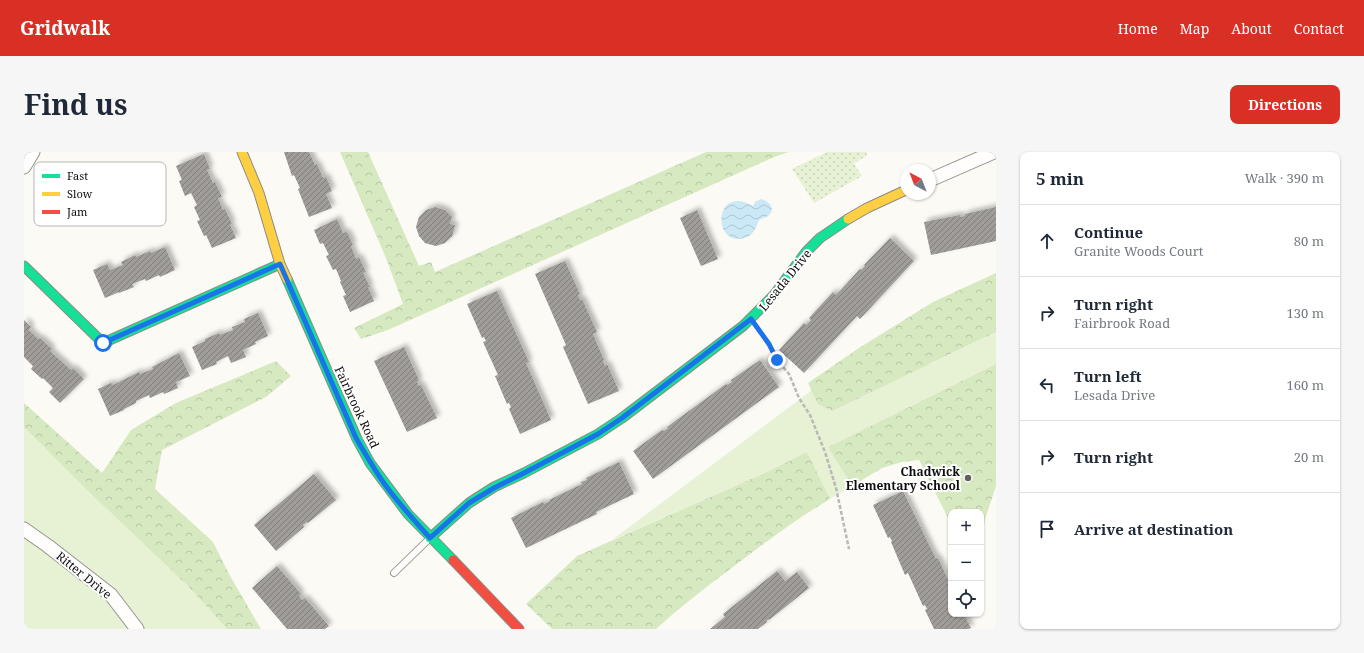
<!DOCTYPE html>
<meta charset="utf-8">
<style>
body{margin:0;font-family:"Noto Serif",serif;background:#f6f6f7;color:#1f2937}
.controls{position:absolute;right:12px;bottom:12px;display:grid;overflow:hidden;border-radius:8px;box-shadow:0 1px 3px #0004}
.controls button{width:36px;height:36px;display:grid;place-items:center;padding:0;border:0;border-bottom:1px solid #e0e1e3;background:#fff;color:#1f2937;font:20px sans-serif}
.compass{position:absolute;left:876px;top:12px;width:36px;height:36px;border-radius:50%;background:#fff;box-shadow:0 1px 3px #0004;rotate:318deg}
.stop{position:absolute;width:12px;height:12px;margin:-9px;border:3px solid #1a73e8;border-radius:50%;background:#fff}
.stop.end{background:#1a73e8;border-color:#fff;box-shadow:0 1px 4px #0008}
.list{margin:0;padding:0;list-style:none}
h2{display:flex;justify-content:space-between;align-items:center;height:52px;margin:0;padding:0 16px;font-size:17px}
h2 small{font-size:13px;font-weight:400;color:#747a83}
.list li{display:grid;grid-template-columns:26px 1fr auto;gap:12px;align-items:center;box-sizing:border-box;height:72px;padding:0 16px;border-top:1px solid #e0e1e3}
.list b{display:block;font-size:15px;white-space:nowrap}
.list p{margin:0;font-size:13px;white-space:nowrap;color:#747a83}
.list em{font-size:13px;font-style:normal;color:#747a83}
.icon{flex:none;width:22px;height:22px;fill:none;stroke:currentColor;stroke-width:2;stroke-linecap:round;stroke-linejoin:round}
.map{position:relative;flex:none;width:972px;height:477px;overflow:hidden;border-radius:8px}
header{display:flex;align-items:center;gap:24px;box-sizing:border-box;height:56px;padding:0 20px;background:#d93025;color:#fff}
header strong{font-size:19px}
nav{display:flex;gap:22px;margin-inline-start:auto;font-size:14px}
.intro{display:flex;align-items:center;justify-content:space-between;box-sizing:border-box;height:96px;padding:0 24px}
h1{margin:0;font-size:28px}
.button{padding:10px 18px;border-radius:8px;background:#d93025;color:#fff;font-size:14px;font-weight:700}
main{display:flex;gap:24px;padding:0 24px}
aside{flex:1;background:#fff;border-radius:8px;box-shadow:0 1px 3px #0004}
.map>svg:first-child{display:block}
.grass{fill:#e7f1d4}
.forest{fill:url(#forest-crowns)}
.park{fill:url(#park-dots)}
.water{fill:url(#water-waves)}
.building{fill:url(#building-hatch);filter:url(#shadow)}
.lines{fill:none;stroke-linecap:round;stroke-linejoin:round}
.lane-casing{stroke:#959492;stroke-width:8}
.street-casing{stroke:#959492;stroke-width:15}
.fast-casing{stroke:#8c8b88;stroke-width:11}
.slow-casing{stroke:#8c8b88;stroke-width:11}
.jam-casing{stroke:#8c8b88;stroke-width:11}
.path{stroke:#b8b8b7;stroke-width:2.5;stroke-dasharray:4 2;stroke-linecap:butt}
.lane{stroke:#fffefd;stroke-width:6}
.street{stroke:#fffefd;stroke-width:13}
.fast{stroke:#16e098;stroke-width:9}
.slow{stroke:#ffcf43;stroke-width:9}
.jam{stroke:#f24e42;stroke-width:9}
.route{stroke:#1a73e8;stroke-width:5}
.poi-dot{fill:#61615e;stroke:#fff;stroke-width:1.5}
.labels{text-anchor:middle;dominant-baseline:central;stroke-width:4;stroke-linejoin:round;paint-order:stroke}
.street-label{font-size:12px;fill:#0e0e0e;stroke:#fff}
.poi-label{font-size:12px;font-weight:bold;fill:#0e0e0e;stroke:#fff;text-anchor:end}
.key{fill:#fff;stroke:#b7b7b7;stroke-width:1}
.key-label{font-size:11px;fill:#0e0e0e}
</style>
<header>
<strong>Gridwalk</strong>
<nav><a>Home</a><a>Map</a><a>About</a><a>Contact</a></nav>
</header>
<div class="intro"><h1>Find us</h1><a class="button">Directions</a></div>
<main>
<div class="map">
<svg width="972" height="477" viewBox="0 0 972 477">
<defs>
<pattern id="forest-crowns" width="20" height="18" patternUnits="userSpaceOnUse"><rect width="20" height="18" fill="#d7e9c1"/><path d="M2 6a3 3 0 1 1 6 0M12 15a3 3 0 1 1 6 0" fill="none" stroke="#b7c7a5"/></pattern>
<pattern id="park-dots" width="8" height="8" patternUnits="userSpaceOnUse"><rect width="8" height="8" fill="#e7f1d4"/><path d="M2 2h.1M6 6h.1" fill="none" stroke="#c5cdb5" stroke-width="1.8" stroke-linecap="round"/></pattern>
<pattern id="water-waves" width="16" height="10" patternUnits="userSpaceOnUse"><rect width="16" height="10" fill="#cae8f6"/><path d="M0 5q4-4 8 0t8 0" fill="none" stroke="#acc6d2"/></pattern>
<pattern id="building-hatch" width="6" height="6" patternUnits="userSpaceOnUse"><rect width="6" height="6" fill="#9f9c99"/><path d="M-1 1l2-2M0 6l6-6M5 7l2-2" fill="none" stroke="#807e7b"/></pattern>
<filter id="shadow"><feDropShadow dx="3.5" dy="-3.5" stdDeviation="2" flood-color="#0004"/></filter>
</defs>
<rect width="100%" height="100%" fill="#fcfaf4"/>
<!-- grass -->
<g class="grass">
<polygon points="972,180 972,212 804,295 828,334 806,347 783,300 745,319 588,388 788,238 794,252 909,211"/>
<polygon points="0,275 64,339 163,433 203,477 0,477"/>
</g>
<!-- forest -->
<g class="forest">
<polygon points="316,0 344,0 395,114 407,110 411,120 682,0 765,0 750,5 364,178 337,187 330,176 379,152 362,106"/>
<polygon points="972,121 972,180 808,259 794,252 784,231 835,196 909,150"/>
<polygon points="252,209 267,224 242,245 138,298 131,337 189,390 205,422 237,477 203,477 163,433 64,339 0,275 0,251 78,321 107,278 152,251"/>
<polygon points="972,212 972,334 961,367 957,396 957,360 927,360 927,372 895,308 878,310 858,316 828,334 804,295"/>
<path d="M783 300 806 347C769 369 735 395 701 421 677 439 654 457 632 477H528L502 452 553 404 745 319Z"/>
</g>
<!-- park -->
<polygon class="park" points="803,0 842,0 843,3 830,12 838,24 790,51 768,17"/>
<!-- water -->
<path class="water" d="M737 47C745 49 753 57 744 64 742 66 738 66 735 68 732 76 729 84 720 86 687 95 690 31 729 54L731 50Z"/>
<!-- building -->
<g class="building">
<polygon points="260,0 285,0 291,13 293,12 299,26 302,25 308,39 302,42 308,56 285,65 274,37 276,36 270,23 268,24"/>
<polygon points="180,2 186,17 183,18 189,31 191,30 198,45 194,46 199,58 201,57 208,72 206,73 212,86 188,96 182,83 180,84 173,69 176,68 170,55 173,53 167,41 161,44 155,29 158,28 152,14"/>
<polygon points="411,55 421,58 428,65 426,72 431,73 428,85 427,85 421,91 412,94 401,91 395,84 392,75 395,65 402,58"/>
<polygon points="972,55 972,89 907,103 900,70 936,63 936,65 941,64 941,62"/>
<polygon points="673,58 694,107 677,114 656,66"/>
<polygon points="313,67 319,81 323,80 329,93 327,94 332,107 335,105 342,120 339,121 346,135 344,135 350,149 326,160 319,144 322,143 316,130 317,129 312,117 309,118 302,104 305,103 299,91 296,92 290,78"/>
<polygon points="866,86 890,109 836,167 833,164 780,221 755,198 780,171 782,173 787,168 785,166 809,140 812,143 836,117 837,118 841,114 840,113"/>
<polygon points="141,95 151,118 136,125 135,123 122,129 121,127 108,132 110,135 95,141 95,140 81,146 69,118 83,112 86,118 99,113 97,110 111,103 112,105 126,99 127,101"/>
<polygon points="541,109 556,142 554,143 556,148 558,147 573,180 569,182 580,208 579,209 581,214 583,212 595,239 564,252 539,195 542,193 511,122"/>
<polygon points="473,139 505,210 502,211 527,268 496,282 485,257 487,255 485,251 483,252 471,224 474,223 459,190 462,189 460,185 458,186 443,152"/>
<polygon points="234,161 244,184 231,190 232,192 219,198 222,205 207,211 204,204 192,210 193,212 178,218 168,195 181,189 181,187 195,181 196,183 209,178 208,175 221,170 220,167"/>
<polygon points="0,168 7,175 5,178 14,187 16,186 28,197 26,199 47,218 49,216 60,227 36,251 25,240 29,236 19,226 18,227 7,217 9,214 0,205"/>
<polygon points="380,195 395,228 393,230 395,234 397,233 413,266 383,280 350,209"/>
<polygon points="155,201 166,224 152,230 154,236 140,242 139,240 126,246 125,243 112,249 112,251 100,257 100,258 86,264 74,237 87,231 89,233 115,220 116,222 129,217 128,215"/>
<polygon points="736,208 755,235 629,327 609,299 638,278 640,279 644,276 643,275 702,232 703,233 708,230 707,228"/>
<polygon points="595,310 610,342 572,360 573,362 502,396 487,366 519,350 520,352 526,349 525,348 558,332 557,330 563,328 562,326"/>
<polygon points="290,322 312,348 284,371 283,370 279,373 280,375 252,399 230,373"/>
<polygon points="879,339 912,407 914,406 927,434 927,462 940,462 947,476 944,477 910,477 901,458 903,457 901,453 899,454 884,421 881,423 867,390 868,389 866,385 864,386 849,353"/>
<polygon points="253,414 277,442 275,444 278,448 281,446 305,474 301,477 263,477 228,436"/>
<polygon points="753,419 761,429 773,420 785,436 745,468 745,467 742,469 743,470 734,477 686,477 701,465 699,462"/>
</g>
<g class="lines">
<defs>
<polyline id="lane" points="370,421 405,387"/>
<g id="street">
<polyline points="0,15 9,0"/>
<polyline points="906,28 970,0"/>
<polyline points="0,377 24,394 87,443 113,477"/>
</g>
<g id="fast">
<polyline points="0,114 79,191 256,112"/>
<polyline points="263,127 333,287 346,311 384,362 429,408"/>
<polyline points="406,386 445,351 470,335 500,321 574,282 598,266 719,174 750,143 782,100 796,86 824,67"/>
</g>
<g id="slow">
<polyline points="218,0 235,41 256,112 263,127"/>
<polyline points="824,67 843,56 882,38"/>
</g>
<polyline id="jam" points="429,408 495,477"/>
</defs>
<!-- lane casing -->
<use href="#lane" class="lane-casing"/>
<!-- street casing -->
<use href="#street" class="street-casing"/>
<!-- fast casing -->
<use href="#fast" class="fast-casing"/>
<!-- slow casing -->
<use href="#slow" class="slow-casing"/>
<!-- jam casing -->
<use href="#jam" class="jam-casing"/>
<!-- path -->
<polyline class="path" points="737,180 745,192 753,208 765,222 775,246 786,263 801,300 812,336 825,397"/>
<!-- lane -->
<use href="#lane" class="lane"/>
<!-- street -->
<use href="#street" class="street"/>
<!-- fast -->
<use href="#fast" class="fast"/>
<!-- slow -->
<use href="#slow" class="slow"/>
<!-- jam -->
<use href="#jam" class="jam"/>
</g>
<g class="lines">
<!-- route -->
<path class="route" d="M79 191 256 112 332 286C342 303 351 319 362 334 375 352 391 369 406 386L445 351 470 336 500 321 574 282 598 266 727 167 745 192 753 208"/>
</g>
<!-- markers -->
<circle class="poi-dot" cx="944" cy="326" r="4"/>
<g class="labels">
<!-- street labels -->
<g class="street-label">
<text transform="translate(761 128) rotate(-51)">Lesada Drive</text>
<text transform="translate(333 255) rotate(65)">Fairbrook Road</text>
<text transform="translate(60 423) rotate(39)">Ritter Drive</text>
</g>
<!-- poi labels -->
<g class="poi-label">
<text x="936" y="319">Chadwick<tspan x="936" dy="14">Elementary School</tspan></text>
</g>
</g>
<!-- legend -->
<rect x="10" y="10" width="132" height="64" rx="6" class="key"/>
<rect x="18" y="22" width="18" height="4" fill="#16e098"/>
<rect x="18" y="40" width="18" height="4" fill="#ffcf43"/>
<rect x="18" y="58" width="18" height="4" fill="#f24e42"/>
<g class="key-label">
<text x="43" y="28">Fast</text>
<text x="43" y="46">Slow</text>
<text x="43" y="64">Jam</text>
</g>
</svg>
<div class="controls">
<button>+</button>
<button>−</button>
<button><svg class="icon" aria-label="locate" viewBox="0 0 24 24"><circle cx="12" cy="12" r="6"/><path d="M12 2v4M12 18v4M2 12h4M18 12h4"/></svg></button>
</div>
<svg class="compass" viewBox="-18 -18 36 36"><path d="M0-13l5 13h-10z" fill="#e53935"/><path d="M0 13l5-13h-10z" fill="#747a83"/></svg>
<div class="stop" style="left:79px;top:191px"></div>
<div class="stop end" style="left:753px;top:208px"></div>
</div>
<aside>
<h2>5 min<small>Walk · 390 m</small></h2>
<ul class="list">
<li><svg class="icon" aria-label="ahead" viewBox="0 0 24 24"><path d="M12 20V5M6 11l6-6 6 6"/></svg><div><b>Continue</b><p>Granite Woods Court</p></div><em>80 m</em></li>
<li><svg class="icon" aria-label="right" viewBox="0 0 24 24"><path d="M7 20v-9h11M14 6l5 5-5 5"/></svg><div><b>Turn right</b><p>Fairbrook Road</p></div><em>130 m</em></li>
<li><svg class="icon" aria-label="left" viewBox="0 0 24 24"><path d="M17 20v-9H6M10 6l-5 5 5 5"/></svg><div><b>Turn left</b><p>Lesada Drive</p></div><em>160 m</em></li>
<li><svg class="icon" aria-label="right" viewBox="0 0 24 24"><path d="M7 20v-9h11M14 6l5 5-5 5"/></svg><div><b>Turn right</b></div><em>20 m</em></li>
<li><svg class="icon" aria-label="arrive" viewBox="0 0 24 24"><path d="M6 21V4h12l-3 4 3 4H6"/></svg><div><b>Arrive at destination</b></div></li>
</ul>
</aside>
</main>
